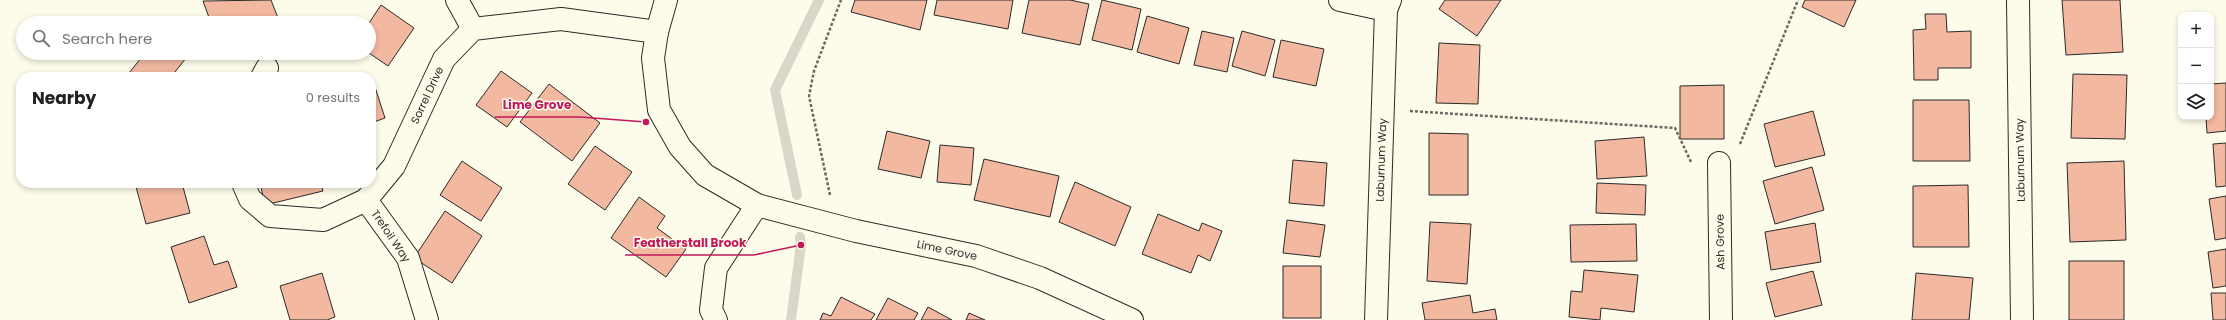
<!DOCTYPE html>
<meta charset="utf-8">
<style>
body{margin:0;font-family:Poppins,sans-serif;background:#f2f2f2;color:#222}
.controls{position:absolute;right:12px;top:12px;display:grid;overflow:hidden;border-radius:8px;box-shadow:0 2px 6px #0003}
.controls button{width:36px;height:36px;display:grid;place-items:center;padding:0;border:0;border-bottom:1px solid #e0e0e0;background:#fff;color:#222;font:20px sans-serif}
.list{margin:0;padding:0;list-style:none}
h2{display:flex;justify-content:space-between;align-items:center;height:52px;margin:0;padding:0 16px;font-size:17px}
h2 small{font-size:13px;font-weight:400;color:#767676}
.icon{flex:none;width:22px;height:22px;fill:none;stroke:currentColor;stroke-width:2;stroke-linecap:round;stroke-linejoin:round}
.map{position:relative;flex:none;width:2226px;height:320px;overflow:hidden}
.search{position:absolute;background:#fff;box-shadow:0 2px 6px #0003;left:16px;top:16px;width:360px;height:44px;display:flex;align-items:center;gap:10px;box-sizing:border-box;padding:0 14px;border-radius:22px;color:#767676;font-size:15px}
.panel{position:absolute;background:#fff;box-shadow:0 2px 6px #0003;left:16px;top:72px;width:360px;height:116px;border-radius:16px}
.map>svg:first-child{display:block}
.lines{fill:none;stroke-linecap:round;stroke-linejoin:round}
.stream{stroke:#d8d7c9;stroke-width:10}
.building{fill:#f2b8a0;stroke:#2b2b2b}
.minor-casing{stroke:#2b2b2b;stroke-width:24}
.path{stroke:#6a6964;stroke-width:2.5;stroke-dasharray:3 2;stroke-linecap:butt}
.minor{stroke:#fdfbea;stroke-width:22}
.labels{text-anchor:middle;dominant-baseline:central;stroke-width:3;stroke-linejoin:round;paint-order:stroke}
.street-label{font-size:11px;fill:#2b2b2b;stroke:#fdfbea}
.leader{fill:none;stroke:#c2185b;stroke-width:1.5}
.callout-dot{fill:#c2185b;stroke:#fdfbea;stroke-width:1.5}
.callout-label{font-size:12px;text-anchor:middle;font-weight:bold;fill:#c2185b;stroke:#fdfbea;stroke-width:3;stroke-linejoin:round;paint-order:stroke}
</style>
<div class="map">
<svg width="2226" height="320" viewBox="0 0 2226 320">
<rect width="100%" height="100%" fill="#fdfbea"/>
<g class="lines">
<!-- stream -->
<g class="stream">
<polyline points="797,195 775,90 819,0"/>
<polyline points="791,320 801,245 800,237"/>
</g>
</g>
<!-- building -->
<g class="building">
<polygon points="271,0 280,23 211,23 203,1"/>
<polygon points="855,0 927,0 920,30 851,12"/>
<polygon points="937,0 1013,0 1008,29 934,15"/>
<polygon points="1029,0 1070,0 1089,4 1080,45 1022,33"/>
<polygon points="1102,0 1141,9 1132,50 1092,40"/>
<polygon points="1445,0 1501,0 1477,36 1439,9"/>
<polygon points="1805,0 1856,0 1844,27 1802,7"/>
<polygon points="2062,0 2120,0 2123,52 2066,55"/>
<polygon points="381,5 414,28 388,66 369,53 369,23"/>
<polygon points="1925,14 1946,14 1947,32 1971,31 1971,68 1938,68 1938,80 1914,80 1913,30 1926,29"/>
<polygon points="1147,16 1189,28 1179,64 1137,52"/>
<polygon points="1202,31 1234,38 1227,72 1194,65"/>
<polygon points="1242,31 1275,40 1265,76 1232,66"/>
<polygon points="1281,40 1324,49 1316,86 1273,77"/>
<polygon points="1439,43 1480,45 1478,104 1436,103"/>
<polygon points="145,53 190,53 171,77 133,77 129,73"/>
<polygon points="501,71 532,93 507,127 476,105"/>
<polygon points="2073,74 2127,75 2125,139 2071,138"/>
<polygon points="2226,83 2226,131 2207,133 2206,117 2211,117 2211,84"/>
<polygon points="549,84 600,123 572,161 520,122"/>
<polygon points="1724,85 1724,139 1680,139 1680,86"/>
<polygon points="375,87 385,118 371,123 371,89"/>
<polygon points="1913,100 1969,100 1970,161 1913,161"/>
<polygon points="1813,111 1825,155 1775,167 1764,124"/>
<polygon points="887,131 930,141 921,178 878,169"/>
<polygon points="1429,133 1468,134 1468,195 1429,195"/>
<polygon points="1644,137 1647,176 1597,179 1595,141"/>
<polygon points="2226,143 2226,186 2216,187 2213,144"/>
<polygon points="940,145 974,148 971,185 937,182"/>
<polygon points="595,146 632,172 605,210 568,184"/>
<polygon points="984,159 1059,176 1050,217 974,200"/>
<polygon points="1293,160 1327,163 1324,206 1289,203"/>
<polygon points="462,161 502,188 481,221 440,195"/>
<polygon points="2124,161 2126,240 2070,242 2067,163"/>
<polygon points="1812,167 1824,210 1775,224 1763,181"/>
<polygon points="1075,182 1131,207 1115,246 1059,222"/>
<polygon points="135,183 182,183 190,213 146,224"/>
<polygon points="260,183 321,183 323,191 265,205"/>
<polygon points="1597,183 1646,185 1645,215 1596,213"/>
<polygon points="1968,185 1969,247 1913,247 1913,186"/>
<polygon points="2226,196 2226,238 2215,240 2209,199"/>
<polygon points="639,197 665,216 657,228 686,249 666,277 611,238"/>
<polygon points="445,211 482,236 452,283 414,258"/>
<polygon points="1158,214 1199,231 1202,223 1222,231 1210,261 1198,255 1191,273 1142,254"/>
<polygon points="1287,220 1325,225 1320,257 1283,253"/>
<polygon points="1430,222 1471,224 1467,284 1427,281"/>
<polygon points="1815,223 1821,262 1771,270 1765,232"/>
<polygon points="1636,224 1637,261 1571,262 1570,225"/>
<polygon points="204,236 214,265 228,261 237,287 189,303 171,247"/>
<polygon points="2226,249 2226,286 2213,288 2208,252"/>
<rect x="2069" y="261" width="55" height="59"/>
<rect x="1283" y="266" width="38" height="52"/>
<polygon points="1584,270 1638,275 1634,312 1601,308 1600,320 1569,317 1571,291 1582,292"/>
<polygon points="1813,271 1822,305 1775,317 1766,283"/>
<polygon points="322,273 335,317 327,320 290,320 280,286"/>
<polygon points="1916,273 1973,278 1969,320 1912,320"/>
<polygon points="2211,293 2226,293 2226,320 2213,320"/>
<polygon points="1470,295 1473,313 1495,309 1497,320 1425,320 1422,303"/>
<polygon points="841,297 875,314 871,320 820,320 823,313 831,316"/>
<polygon points="888,298 918,313 914,320 876,320"/>
<polygon points="928,307 952,320 921,320"/>
<polygon points="969,313 985,320 966,320"/>
</g>
<g class="lines">
<defs>
<g id="minor">
<polyline points="457,0 473,29"/>
<polyline points="666,0 657,32 653,58 659,110 680,147 705,175 757,205 856,231 976,256 1040,278 1132,320"/>
<polyline points="1340,0 1386,10"/>
<polyline points="2018,0 2022,320"/>
<polyline points="262,77 267,68"/>
<polyline points="1719,163 1721,320"/>
<polyline points="243,183 250,199 270,216 323,220 366,200 394,166 444,59 473,29 561,19 657,32"/>
<polyline points="366,200 408,258 427,320"/>
<polyline points="716,320 711,310 716,268 757,205"/>
<polyline points="1376,320 1386,10 1390,0"/>
</g>
</defs>
<!-- minor casing -->
<use href="#minor" class="minor-casing"/>
<!-- path -->
<g class="path">
<polyline points="1410,111 1675,128 1691,162"/>
<polyline points="1740,144 1798,0"/>
<polyline points="830,195 809,96 814,71 841,0"/>
</g>
<!-- minor -->
<use href="#minor" class="minor"/>
</g>
<g class="labels">
<!-- street labels -->
<g class="street-label">
<text transform="translate(427 95) rotate(-65)">Sorrel Drive</text>
<text transform="translate(1381 160) rotate(-88)">Laburnum Way</text>
<text transform="translate(2020 160) rotate(-91)">Laburnum Way</text>
<text transform="translate(391 236) rotate(56)">Trefoil Way</text>
<text transform="translate(1720 242) rotate(-91)">Ash Grove</text>
<text transform="translate(947 250) rotate(12)">Lime Grove</text>
</g>
</g>
<!-- callouts -->
<path class="leader" d="M646 122L580 117H495M801 245L754 255H625"/>
<g class="callout-dot">
<circle cx="646" cy="122" r="4"/>
<circle cx="801" cy="245" r="4"/>
</g>
<g class="callout-label">
<text x="537" y="109">Lime Grove</text>
<text x="690" y="247">Featherstall Brook</text>
</g>
</svg>
<div class="controls">
<button>+</button>
<button>−</button>
<button><svg class="icon" aria-label="layers" viewBox="0 0 24 24"><path d="M12 4l9 5-9 5-9-5zM3 14l9 5 9-5"/></svg></button>
</div>
<div class="search"><svg class="icon" aria-label="search" viewBox="0 0 24 24"><circle cx="10" cy="10" r="6"/><path d="M15 15l6 6"/></svg>Search here</div>
<section class="panel">
<h2>Nearby<small>0 results</small></h2>
<ul class="list">
</ul>
</section>
</div>
